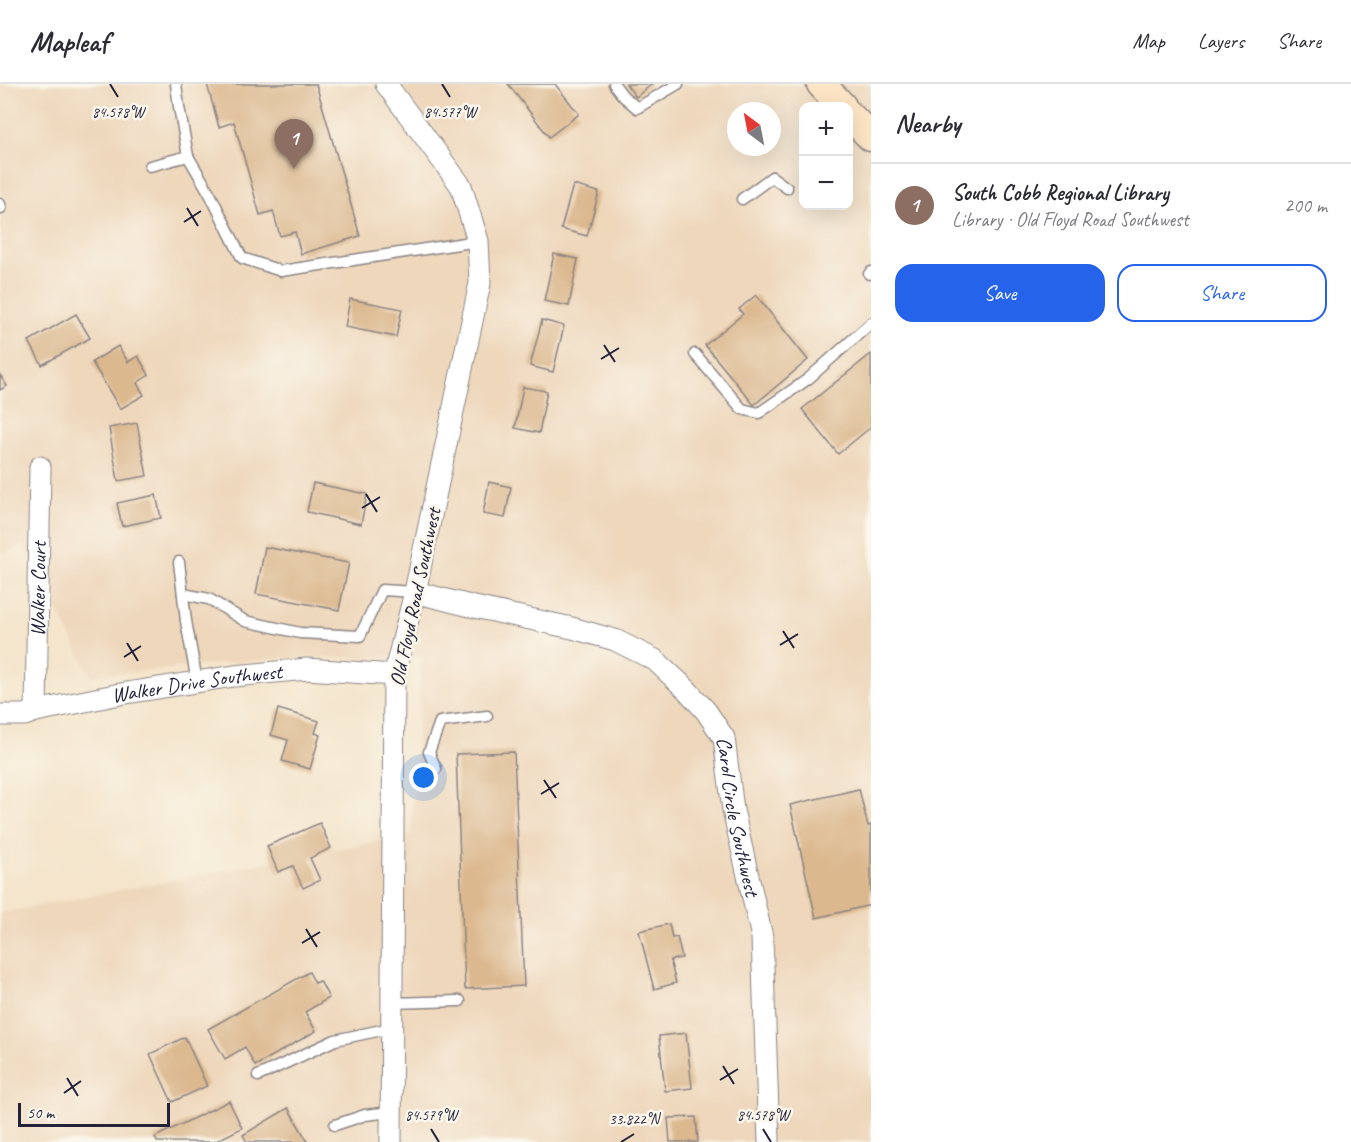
<!DOCTYPE html>
<meta charset="utf-8">
<style>
body{margin:0;font-family:Caveat,sans-serif;background:#f2f2f3;color:#2b2b33}
.controls{position:absolute;right:18px;top:18px;display:grid;overflow:hidden;border-radius:12px;box-shadow:0 6px 24px #0002}
.controls button{width:54px;height:54px;display:grid;place-items:center;padding:0;border:0;border-bottom:2px solid #e1e1e2;background:#fff;color:#2b2b33;font:30px sans-serif}
.compass{position:absolute;left:727px;top:18px;width:54px;height:54px;border-radius:50%;background:#fff;box-shadow:0 6px 24px #0002;rotate:328deg}
.scale{position:absolute;left:18px;bottom:15px;width:152px;box-sizing:border-box;padding-left:6px;border:3px solid #22223b;border-top:0;font-size:16px;line-height:21px;white-space:nowrap;color:#22223b;-webkit-text-stroke:4px #fbf7ec;paint-order:stroke}
.you{position:absolute;left:424px;top:694px;width:21px;height:21px;margin:-15px;border:4px solid #fff;border-radius:50%;background:#1a73e8;box-shadow:0 0 0 9px #1a73e833}
.badge{display:grid;place-items:center;width:39px;height:39px;border-radius:50%;background:#2563eb;color:#fff;font-size:20px;font-weight:700}
.pin{position:absolute;translate:-50% -50px;filter:drop-shadow(0 2px 3px #0008)}
.pin::after{content:'';position:absolute;top:32px;width:21px;height:18px;background:inherit;clip-path:polygon(0 0,100% 0,50% 100%)}
.list{margin:0;padding:0;list-style:none}
h2{display:flex;justify-content:space-between;align-items:center;height:78px;margin:0;padding:0 24px;font-size:26px}
h2 small{font-size:20px;font-weight:400;color:#7c7c81}
.list li{display:grid;grid-template-columns:39px 1fr auto;gap:18px;align-items:center;box-sizing:border-box;height:84px;padding:0 24px;border-top:2px solid #e1e1e2}
.list b{display:block;font-size:22px;white-space:nowrap}
.list p{margin:0;font-size:20px;white-space:nowrap;color:#7c7c81}
.list em{font-size:20px;font-style:normal;color:#7c7c81}
.actions{display:flex;gap:12px;padding:18px 24px}
.actions a{flex:1;padding:14px 0;border:2px solid #2563eb;border-radius:18px;text-align:center;font-size:21px;color:#2563eb}
.actions .main{background:#2563eb;color:#fff}
.map{position:relative;flex:none;width:871px;height:1058px;overflow:hidden}
header{display:flex;align-items:center;gap:36px;box-sizing:border-box;height:84px;padding:0 30px;background:#fff;border-bottom:2px solid #e1e1e2}
header strong{font-size:28px}
nav{display:flex;gap:33px;margin-inline-start:auto;font-size:21px}
main{display:flex}
aside{flex:1;background:#fff}
.map>svg:first-child{display:block}
.built{fill:#eed7bb;fill-rule:evenodd}
.building{fill:#dbb88e}
.lines{fill:none;stroke-linecap:round;stroke-linejoin:round}
.lane-casing{stroke:#8b8484;stroke-width:13}
.street-casing{stroke:#8b8484;stroke-width:23}
.secondary-casing{stroke:#8b8484;stroke-width:31}
.lane{stroke:#fff;stroke-width:10}
.street{stroke:#fff;stroke-width:21}
.secondary{stroke:#fde5c5;stroke-width:28}
.ticks{fill:none;stroke:#22223b;stroke-width:2}
.labels{text-anchor:middle;dominant-baseline:central;stroke-width:5;stroke-linejoin:round;paint-order:stroke}
.street-label{font-size:21px;fill:#22223b;stroke:#fbf7ec}
.ticks-label{font-size:15px;text-anchor:middle;fill:#22223b;stroke:#fbf7ec;stroke-width:5;stroke-linejoin:round;paint-order:stroke}
</style>
<header>
<strong>Mapleaf</strong>
<nav><a>Map</a><a>Layers</a><a>Share</a></nav>
</header>
<main>
<div class="map">
<svg width="871" height="1058" viewBox="0 0 871 1058">
<rect width="100%" height="100%" fill="#fbf7ec"/>
<filter id="ink" filterUnits="userSpaceOnUse"><feTurbulence type="fractalNoise" baseFrequency=".0167" numOctaves="2"/><feDisplacementMap in="SourceGraphic" scale="12" xChannelSelector="R" yChannelSelector="G"/><feConvolveMatrix kernelMatrix="1 2 1 2 8 2 1 2 1" color-interpolation-filters="sRGB"/></filter>
<filter id="wash" filterUnits="userSpaceOnUse"><feTurbulence type="fractalNoise" baseFrequency=".008" numOctaves="4" result="noise"/><feDisplacementMap in="SourceGraphic" scale="24" xChannelSelector="R" yChannelSelector="G"/><feGaussianBlur stdDeviation="1.35" result="paint"/><feColorMatrix in="noise" values="0 0 0 0 0 0 0 0 0 0 0 0 0 0 0 0 0 1.4 0 .05"/><feComposite in="paint" operator="in"/></filter>
<g filter="url(#wash)">
<rect width="100%" height="100%" fill="#f4e5cc"/>
<!-- built -->
<path class="built" d="M0 0H871V1058H0V829L411 751 422 572 268 575 91 592 24 461 0 470ZM804 22H848V122H804ZM736 27H772V63H736Z"/>
<g id="blocks">
<!-- building -->
<g class="building">
<polygon points="207,0 316,0 360,152 301,170 295,148 280,152 273,127 260,131 234,38 219,43"/>
<polygon points="508,0 555,0 579,30 549,53"/>
<polygon points="626,0 652,0 636,13"/>
<polygon points="573,101 599,108 587,152 561,145"/>
<polygon points="554,170 578,175 569,222 544,217"/>
<polygon points="756,211 808,276 754,321 705,261 743,230 739,225"/>
<polygon points="350,215 402,225 396,253 345,243"/>
<polygon points="76,230 90,254 42,281 29,257"/>
<polygon points="542,236 564,242 553,288 530,282"/>
<polygon points="118,262 128,278 138,272 149,291 137,299 144,311 120,325 92,278"/>
<polygon points="871,270 871,343 838,370 802,325"/>
<polygon points="0,291 7,302 0,306"/>
<polygon points="523,303 547,307 539,349 515,344"/>
<polygon points="137,339 147,392 118,397 109,344"/>
<polygon points="489,398 511,403 505,434 483,430"/>
<polygon points="313,399 367,410 361,440 307,428"/>
<polygon points="156,411 161,434 122,442 117,419"/>
<polygon points="265,463 349,479 339,526 256,510"/>
<polygon points="278,625 319,637 315,649 320,651 310,685 282,677 288,656 271,651"/>
<polygon points="514,668 524,902 465,905 456,670"/>
<polygon points="859,705 868,742 871,741 871,821 816,834 790,721"/>
<polygon points="320,739 331,764 310,774 320,796 303,804 293,782 278,788 267,762"/>
<polygon points="669,840 672,854 677,853 682,874 670,876 676,899 654,905 639,847"/>
<polygon points="309,888 315,899 320,897 329,914 305,928 316,947 255,982 245,963 225,975 208,945"/>
<polygon points="686,949 692,1004 665,1007 659,952"/>
<polygon points="185,953 207,1002 172,1018 150,970"/>
<polygon points="229,1017 242,1044 214,1058 157,1058 155,1053"/>
<polygon points="288,1024 308,1058 247,1058 243,1051"/>
<polygon points="696,1033 698,1058 670,1058 668,1034"/>
</g>
</g>
</g>
<g filter="url(#ink)">
<use href="#blocks" fill-opacity="0" stroke="#8b8484" stroke-width="1.5"/>
<g class="lines">
<defs>
<g id="lane">
<polyline points="614,0 623,12 637,24 678,0"/>
<polyline points="188,72 210,110 242,174 281,187 478,157"/>
<polyline points="150,82 188,72 179,23 176,0"/>
<polyline points="742,115 772,93 787,104"/>
<polyline points="0,120 1,124"/>
<polyline points="869,190 871,188"/>
<polyline points="695,270 742,325 759,329 808,295 871,239"/>
<polyline points="179,478 186,537 197,598"/>
<polyline points="183,510 209,515 245,537 300,549 360,552 382,506 415,508"/>
<polyline points="436,685 429,668 440,638 487,632"/>
<polyline points="391,919 460,917"/>
<polyline points="258,992 335,956 391,944"/>
<polyline points="335,1041 365,1031 391,1028"/>
</g>
<g id="street">
<polyline points="386,0 461,102 478,157 480,199 415,508 394,591 391,1058"/>
<path id="s1" d="M415 508 470 522 572 544 615 556 655 576 686 605 706 627 724 654 733 726 762 853 769 1058"/>
<path id="s2" d="M36 627 40 383"/>
<path id="s3" d="M0 631H25L36 627 120 610 234 592 307 585 394 591"/>
</g>
<g id="secondary">
<polyline points="821,0 842,22"/>
<polyline points="848,30 871,53"/>
</g>
</defs>
<!-- lane casing -->
<use href="#lane" class="lane-casing"/>
<!-- street casing -->
<use href="#street" class="street-casing"/>
<!-- secondary casing -->
<use href="#secondary" class="secondary-casing"/>
<!-- lane -->
<use href="#lane" class="lane"/>
<!-- street -->
<use href="#street" class="street"/>
<!-- secondary -->
<use href="#secondary" class="secondary"/>
</g>
</g>
<!-- ticks -->
<path class="ticks" d="M110 0 118 13M442 0 450 13M187 124 198 142M184 138 201 127M604 261 615 278M601 275 619 264M366 410 377 428M362 424 380 413M783 547 794 564M127 559 138 577M780 561 798 550M124 573 141 562M544 696 556 714M541 710 559 699M306 845 317 863M302 859 320 848M723 982 734 1000M67 994 78 1012M720 996 738 985M64 1009 81 997M431 1045 439 1058M763 1045 771 1058M621 1058 634 1050"/>
<g class="labels">
<!-- street labels -->
<g class="street-label">
<text stroke="none"><textPath href="#s2" startOffset="122">Walker Court</textPath></text>
<text transform="translate(415 513) rotate(-78)">Old Floyd Road Southwest</text>
<text stroke="none"><textPath href="#s3" startOffset="200">Walker Drive Southwest</textPath></text>
<text stroke="none"><textPath href="#s1" startOffset="435">Carol Circle Southwest</textPath></text>
</g>
</g>
<g class="ticks-label">
<text x="450" y="33">84.577°W</text>
<text x="118" y="33">84.578°W</text>
<text x="431" y="1036">84.579°W</text>
<text x="763" y="1036">84.578°W</text>
<text x="634" y="1040">33.822°N</text>
</g>
</svg>
<div class="controls">
<button>+</button>
<button>−</button>
</div>
<svg class="compass" viewBox="-18 -18 36 36"><path d="M0-13l5 13h-10z" fill="#e53935"/><path d="M0 13l5-13h-10z" fill="#7c7c81"/></svg>
<div class="scale">50 m</div>
<div class="you"></div>
<div class="pin badge" style="left:294px;top:85px;background:#8d6e63">1</div>
</div>
<aside>
<h2>Nearby<small></small></h2>
<ul class="list">
<li><span class="badge" style="background:#8d6e63">1</span><div><b>South Cobb Regional Library</b><p>Library · Old Floyd Road Southwest</p></div><em>200 m</em></li>
</ul>
<div class="actions"><a class="main">Save</a><a>Share</a></div>
</aside>
</main>
